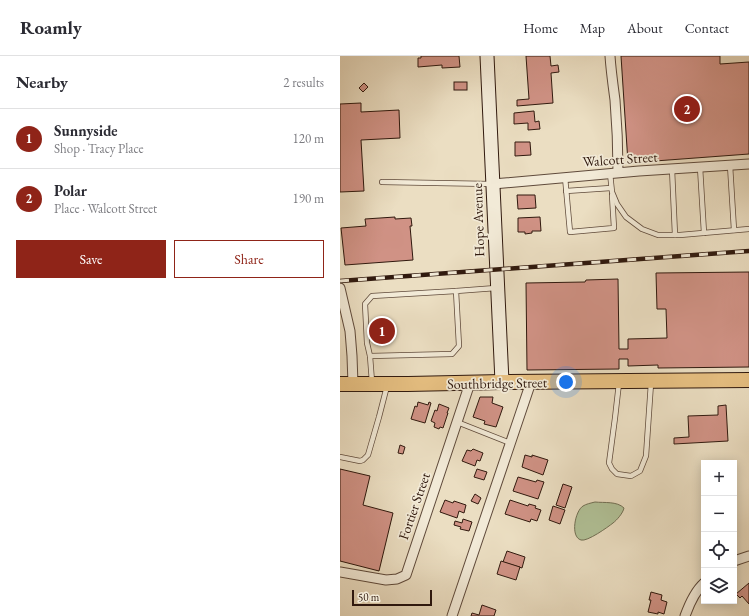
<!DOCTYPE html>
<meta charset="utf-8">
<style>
body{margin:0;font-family:"EB Garamond",serif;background:#f7f7f7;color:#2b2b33}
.controls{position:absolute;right:12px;bottom:12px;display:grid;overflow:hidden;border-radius:0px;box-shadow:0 2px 10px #0003}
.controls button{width:36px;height:36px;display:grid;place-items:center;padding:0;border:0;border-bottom:1px solid #e1e1e2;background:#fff;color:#2b2b33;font:20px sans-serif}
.scale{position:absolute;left:12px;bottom:10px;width:80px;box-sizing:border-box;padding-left:4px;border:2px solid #30190e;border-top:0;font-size:11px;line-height:14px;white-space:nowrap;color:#30190e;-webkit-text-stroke:3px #f2ead7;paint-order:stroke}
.you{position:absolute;left:226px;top:326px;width:14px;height:14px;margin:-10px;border:3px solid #fff;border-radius:50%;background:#1a73e8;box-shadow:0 0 0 6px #1a73e833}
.badge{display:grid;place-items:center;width:26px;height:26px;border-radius:50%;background:#8f2418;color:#fff;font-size:13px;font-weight:700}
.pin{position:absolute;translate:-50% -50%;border:2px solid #fff;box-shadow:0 1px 4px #0006}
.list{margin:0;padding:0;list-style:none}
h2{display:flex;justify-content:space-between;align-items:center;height:52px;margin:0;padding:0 16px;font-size:17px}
h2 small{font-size:13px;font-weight:400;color:#7c7c81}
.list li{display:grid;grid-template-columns:26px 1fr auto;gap:12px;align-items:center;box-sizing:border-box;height:60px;padding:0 16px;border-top:1px solid #e1e1e2}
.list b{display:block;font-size:15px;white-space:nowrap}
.list p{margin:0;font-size:13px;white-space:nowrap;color:#7c7c81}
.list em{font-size:13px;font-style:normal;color:#7c7c81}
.actions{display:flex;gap:8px;padding:12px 16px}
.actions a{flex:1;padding:9px 0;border:1px solid #8f2418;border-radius:0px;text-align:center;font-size:14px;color:#8f2418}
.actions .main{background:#8f2418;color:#fff}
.icon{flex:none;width:22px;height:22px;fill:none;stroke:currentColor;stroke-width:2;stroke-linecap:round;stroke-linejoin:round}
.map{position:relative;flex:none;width:409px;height:560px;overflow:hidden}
header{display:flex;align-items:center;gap:24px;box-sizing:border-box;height:56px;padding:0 20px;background:#fff;border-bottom:1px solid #e1e1e2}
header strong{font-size:19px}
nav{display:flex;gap:22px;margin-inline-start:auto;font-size:14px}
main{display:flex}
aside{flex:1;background:#fff}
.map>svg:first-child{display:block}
.green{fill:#b1c298;stroke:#706e53}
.building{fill:#d09285;stroke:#30190e}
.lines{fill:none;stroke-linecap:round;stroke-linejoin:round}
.service-casing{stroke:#5f4a3b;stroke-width:6}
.minor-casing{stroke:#5f4a3b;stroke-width:11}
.secondary-casing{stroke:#30190e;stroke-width:15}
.primary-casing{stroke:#30190e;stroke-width:16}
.service{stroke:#f2ead7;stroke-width:4.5}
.minor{stroke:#f2ead7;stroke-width:9}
.secondary{stroke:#f2ead7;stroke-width:13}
.primary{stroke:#e6bf81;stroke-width:14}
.rail-casing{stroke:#30190e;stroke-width:4.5}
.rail{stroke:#f2ead7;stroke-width:3;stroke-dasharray:9;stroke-linecap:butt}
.labels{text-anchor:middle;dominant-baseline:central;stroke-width:3.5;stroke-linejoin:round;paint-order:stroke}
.street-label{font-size:14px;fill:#30190e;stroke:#f2ead7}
</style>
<header>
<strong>Roamly</strong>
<nav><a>Home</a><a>Map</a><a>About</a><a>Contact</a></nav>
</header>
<main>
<aside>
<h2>Nearby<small>2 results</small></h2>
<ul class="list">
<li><span class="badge">1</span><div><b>Sunnyside</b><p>Shop · Tracy Place</p></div><em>120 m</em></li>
<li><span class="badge">2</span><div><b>Polar</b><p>Place · Walcott Street</p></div><em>190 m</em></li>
</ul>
<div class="actions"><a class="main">Save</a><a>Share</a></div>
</aside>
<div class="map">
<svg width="409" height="560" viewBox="0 0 409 560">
<rect width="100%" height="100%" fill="#ebdec2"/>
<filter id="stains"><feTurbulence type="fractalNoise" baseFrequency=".005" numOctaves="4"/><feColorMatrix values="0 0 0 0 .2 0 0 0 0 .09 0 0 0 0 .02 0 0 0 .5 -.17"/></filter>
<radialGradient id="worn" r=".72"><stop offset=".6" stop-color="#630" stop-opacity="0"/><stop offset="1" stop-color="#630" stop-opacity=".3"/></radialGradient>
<!-- green -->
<path class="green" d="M255 446C264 447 277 445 284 452 283 457 277 464 273 467 268 471 247 486 241 484 230 481 235 455 243 450 246 448 251 447 255 446Z"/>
<!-- building -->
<g class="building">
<polygon points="81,0 119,0 120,11 102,12 102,9 78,11 78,2 81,2"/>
<polygon points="186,0 210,0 211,10 218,9 219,16 211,17 213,47 177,50 177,44 189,43"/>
<polygon points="281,0 380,0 380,8 409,6 409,98 288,107"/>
<rect x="114" y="26" width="13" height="8"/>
<polygon points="24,27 28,31 23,36 19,32"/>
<polygon points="21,47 21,56 59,54 60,82 21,84 24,135 0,136 0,48"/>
<polygon points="194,55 195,66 199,65 200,73 188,74 188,67 174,68 174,57"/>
<polygon points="175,86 190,86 191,99 175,100"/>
<polygon points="177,139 195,139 196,152 178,153"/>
<polygon points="55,161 55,163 71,162 72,170 70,170 73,204 5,209 1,172 26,170 25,163"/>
<polygon points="200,161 201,175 192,175 192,177 185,178 185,176 178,176 178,162"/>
<polygon points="409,216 409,311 318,312 318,309 288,310 288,303 279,303 279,313 187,314 186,227 245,226 246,224 278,223 279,293 288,293 288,283 327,282 326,253 317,253 316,217"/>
<polygon points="140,341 153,341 152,347 163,351 156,371 144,368 145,365 133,361"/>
<polygon points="78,346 88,349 89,346 91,347 85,367 71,363 75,350 77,351"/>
<polygon points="99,348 109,352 107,357 108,357 103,372 100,371 99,373 94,371 95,367 91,365 95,354 97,355"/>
<polygon points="386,349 388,385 334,388 334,382 349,381 348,360 378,359 378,350"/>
<polygon points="60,389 65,391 63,398 58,397"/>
<polygon points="133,393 143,397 140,405 137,404 135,410 122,405 127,394 131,395"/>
<polygon points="185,399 192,401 192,399 208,404 203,419 182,411"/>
<polygon points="0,413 30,420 23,449 53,457 39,515 0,505"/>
<polygon points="137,413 147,416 144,424 134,421"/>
<polygon points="178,421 196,426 197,424 204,426 198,443 173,435"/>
<polygon points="223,428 232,431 225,452 216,449"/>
<polygon points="135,438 141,442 138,448 131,445"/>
<polygon points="105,444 113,447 114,445 126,449 124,457 119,455 117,462 100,456"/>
<polygon points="170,444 188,450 189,448 196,450 195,452 201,454 197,465 191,463 190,466 165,458"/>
<polygon points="213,450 225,454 220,468 209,464"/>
<polygon points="123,463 132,466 129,475 120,473 121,471 114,469 115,465 122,467"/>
<polygon points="167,495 185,501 182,512 163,506"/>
<polygon points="161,505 180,511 176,524 157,518"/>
<polygon points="409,527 409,548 402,540 400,542 396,538"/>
<polygon points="311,536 322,539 321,544 327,546 324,558 318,556 318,558 308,556 311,544 309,544"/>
<polygon points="142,549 156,554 154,560 131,560 132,557 139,559"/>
</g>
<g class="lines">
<defs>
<g id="service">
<polyline points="390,109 394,174"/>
<polyline points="360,111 364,177"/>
<polyline points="332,113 335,179"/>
<polyline points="270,117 272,136 277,148 286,161 302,173 318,179 340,179 409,173"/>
<polyline points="225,121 230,176 274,172 272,139"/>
<polyline points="42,126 151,128"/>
<polyline points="226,135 271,132"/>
<polyline points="30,300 27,287 25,248 32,240 116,235"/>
<polyline points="32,326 30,300 112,298 119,290 116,235 156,232"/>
<polyline points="279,327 275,362 269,407 272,413 277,418 291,420 300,415 306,400 311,327"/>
<polyline points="117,366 170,387"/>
<polyline points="0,401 20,405 23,404 28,399 39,361 47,330"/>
</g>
<g id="minor">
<path d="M270 0C271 15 273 29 275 44 277 68 278 92 278 116"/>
<polyline points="153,128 299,115 409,108"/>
<polyline points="0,232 10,275 12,300 13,328"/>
<polyline points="394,505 409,500"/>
<polyline points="0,516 46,524 57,523 66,519 130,327"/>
<polyline points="112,560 191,326"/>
<path d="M345 560C349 549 355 535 364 527"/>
</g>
<polyline id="secondary" points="147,0 162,326"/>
<polyline id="primary" points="0,328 68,328 162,326 409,324"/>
</defs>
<!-- service casing -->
<use href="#service" class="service-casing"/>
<!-- minor casing -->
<use href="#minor" class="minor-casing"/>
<!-- secondary casing -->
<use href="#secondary" class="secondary-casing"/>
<!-- primary casing -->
<use href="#primary" class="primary-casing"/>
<!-- service -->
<use href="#service" class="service"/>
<!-- minor -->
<use href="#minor" class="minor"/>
<!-- secondary -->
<use href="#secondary" class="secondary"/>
<!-- primary -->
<use href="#primary" class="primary"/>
<defs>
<polyline id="rail" points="0,225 409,195"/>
</defs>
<!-- rail casing -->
<use href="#rail" class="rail-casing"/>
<!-- rail -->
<use href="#rail" class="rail"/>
</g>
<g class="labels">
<!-- street labels -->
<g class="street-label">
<text transform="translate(280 103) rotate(-4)">Walcott Street</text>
<text transform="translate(138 164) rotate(-92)">Hope Avenue</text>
<text transform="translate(157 327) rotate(-1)">Southbridge Street</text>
<text transform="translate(74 450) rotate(-71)">Fortier Street</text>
</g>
</g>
<rect width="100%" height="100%" filter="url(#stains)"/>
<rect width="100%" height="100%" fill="url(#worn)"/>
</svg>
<div class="controls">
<button>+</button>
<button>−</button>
<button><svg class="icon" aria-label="locate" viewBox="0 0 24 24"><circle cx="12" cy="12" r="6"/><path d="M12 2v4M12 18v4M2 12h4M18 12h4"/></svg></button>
<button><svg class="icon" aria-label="layers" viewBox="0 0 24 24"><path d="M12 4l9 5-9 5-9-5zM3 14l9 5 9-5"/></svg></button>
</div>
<div class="scale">50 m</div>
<div class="you"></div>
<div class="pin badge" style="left:42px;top:275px">1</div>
<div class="pin badge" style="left:347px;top:53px">2</div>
</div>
</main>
